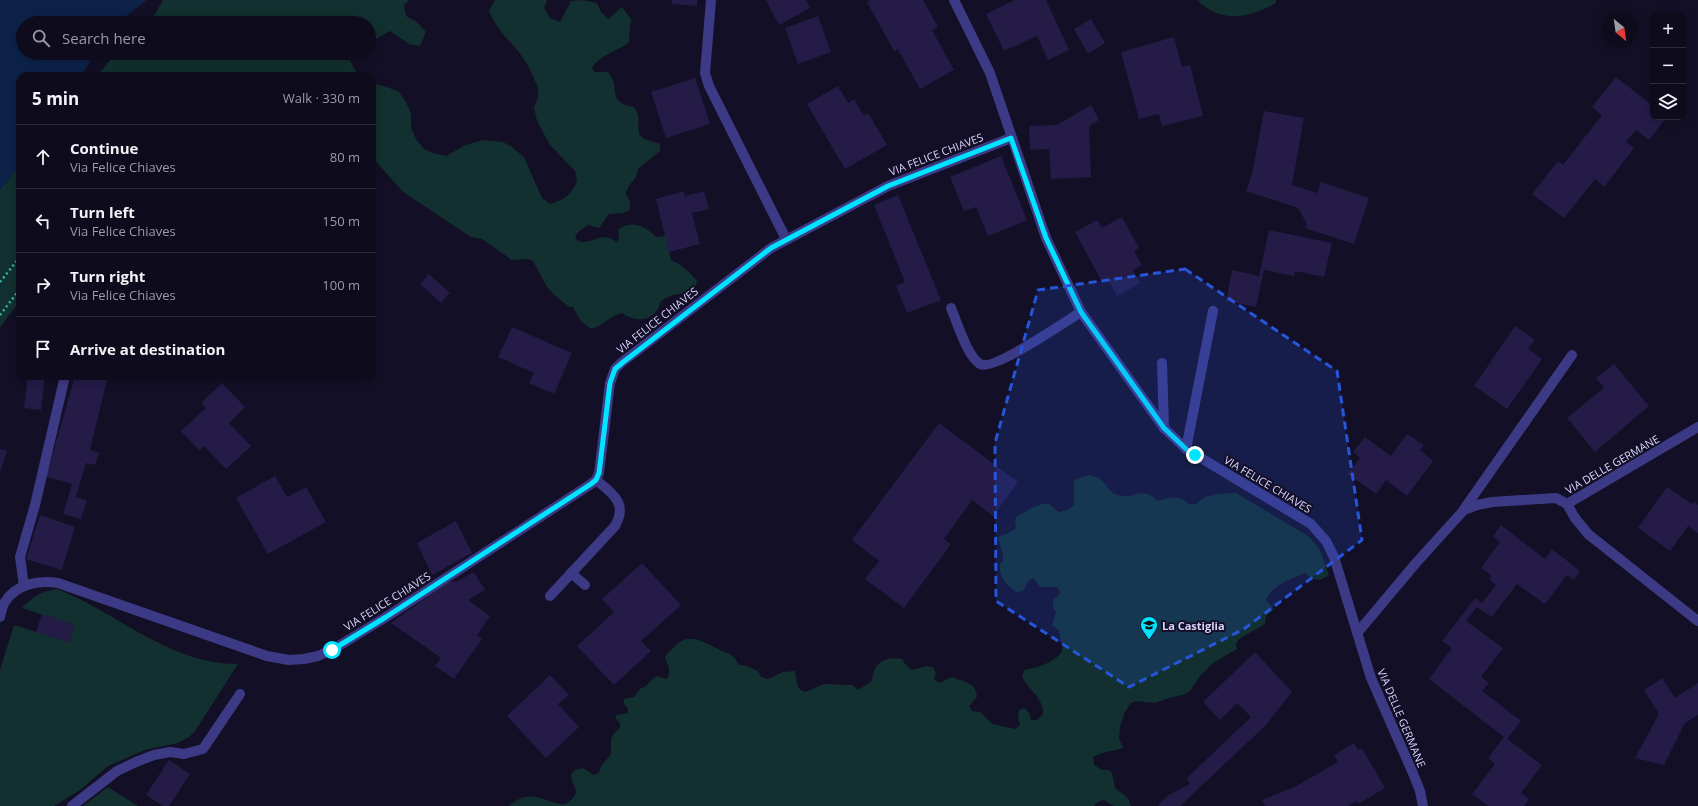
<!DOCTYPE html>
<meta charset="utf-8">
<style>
body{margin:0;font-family:"Open Sans",sans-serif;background:#1c1929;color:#f1f3f6}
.controls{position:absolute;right:12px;top:12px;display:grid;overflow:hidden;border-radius:8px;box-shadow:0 2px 10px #0003}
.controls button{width:36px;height:36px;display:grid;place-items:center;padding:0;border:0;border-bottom:1px solid #2e2b3b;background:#0e0b1c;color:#f1f3f6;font:20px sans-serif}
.compass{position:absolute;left:1602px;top:12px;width:36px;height:36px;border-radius:50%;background:#0e0b1c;box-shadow:0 2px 10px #0003;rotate:151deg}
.stop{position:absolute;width:12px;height:12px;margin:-9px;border:3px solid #00e5ff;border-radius:50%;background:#fff}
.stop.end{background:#00e5ff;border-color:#fff;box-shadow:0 1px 4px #0008}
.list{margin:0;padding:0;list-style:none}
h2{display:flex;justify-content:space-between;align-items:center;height:52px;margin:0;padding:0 16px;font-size:17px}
h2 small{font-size:13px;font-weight:400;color:#9b9ba3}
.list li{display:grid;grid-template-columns:26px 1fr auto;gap:12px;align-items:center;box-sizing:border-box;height:64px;padding:0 16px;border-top:1px solid #2e2b3b}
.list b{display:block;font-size:15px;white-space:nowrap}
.list p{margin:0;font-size:13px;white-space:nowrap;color:#9b9ba3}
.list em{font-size:13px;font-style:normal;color:#9b9ba3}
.icon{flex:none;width:22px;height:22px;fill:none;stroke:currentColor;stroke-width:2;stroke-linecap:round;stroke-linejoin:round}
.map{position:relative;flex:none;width:1698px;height:806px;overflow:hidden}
.search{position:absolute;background:#0e0b1c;box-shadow:0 2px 10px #0003;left:16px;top:16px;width:360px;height:44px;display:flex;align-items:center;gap:10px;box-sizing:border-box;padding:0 14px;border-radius:22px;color:#9b9ba3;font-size:15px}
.panel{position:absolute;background:#0e0b1c;box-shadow:0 2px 10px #0003;left:16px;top:72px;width:360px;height:308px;border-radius:12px}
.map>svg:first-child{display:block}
.green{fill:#12302f}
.water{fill:#0c2248}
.building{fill:#241b47}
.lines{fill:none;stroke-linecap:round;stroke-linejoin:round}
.path{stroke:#2fb8b0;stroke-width:2.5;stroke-dasharray:2 3;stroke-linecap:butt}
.minor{stroke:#3d3a85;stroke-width:10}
.route{stroke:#00e5ff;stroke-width:5}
.marked{fill:#2655da;fill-opacity:0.2;stroke:#2655da;stroke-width:3;stroke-dasharray:8 5;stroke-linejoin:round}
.labels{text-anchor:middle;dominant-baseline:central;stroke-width:4;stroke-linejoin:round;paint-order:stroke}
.street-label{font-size:11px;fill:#d9d4ff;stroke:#130f26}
.poi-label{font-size:11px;font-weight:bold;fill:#d9d4ff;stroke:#130f26;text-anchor:start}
</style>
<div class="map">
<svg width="1698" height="806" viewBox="0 0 1698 806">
<rect width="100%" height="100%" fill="#130f26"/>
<!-- green -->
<g class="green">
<polygon points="163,0 409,0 404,5 406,16 417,22 426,32 420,46 409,44 390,31 376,39 369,40 369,23 148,23 154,16"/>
<path d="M495 0H547L544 8 550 18 560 22 571 1 582 0 597 3 601 12 608 19 622 7 631 19 629 42C617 52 599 55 592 68L595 72H608C622 88 605 102 634 107L638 115 639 134 644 139 660 144V151L638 169 636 177 628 187 626 193 630 202V210L623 213 609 214 599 228 588 225 578 232 575 238C588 251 600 227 617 243L619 236 618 230C631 219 646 226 656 237L666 236 671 260C681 264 690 272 697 281 694 297 685 292 673 295 669 296 665 299 661 301 656 321 637 324 622 313 610 316 603 325 592 329 580 322 579 318 573 307H569L553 294 547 287 533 261 528 259 512 260 482 239 471 237 403 192 372 157V83L387 87 399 92 406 102 411 114V128L416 139 424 149 433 153 446 156 466 145 483 140 503 142 512 147 524 157 542 198 550 204C565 199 570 196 577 182L575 171 550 145 537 121 534 108 538 97V87L527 64 519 52 502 33 495 23 489 11Z"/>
<path d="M1197 0H1276V3C1249 18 1221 24 1197 0Z"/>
<polygon points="116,53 349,53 349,58 358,76 97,76"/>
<polygon points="20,165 20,301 0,327 0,190"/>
<path d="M1089 475C1093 476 1098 477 1101 480 1108 485 1108 492 1117 495 1136 501 1139 484 1158 501 1171 497 1178 495 1189 504H1196L1205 497 1217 494 1236 493 1308 536 1319 548 1329 575C1319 582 1314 581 1305 573 1291 579 1272 585 1266 600L1274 609 1266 616 1265 624 1239 639 1236 644 1237 649 1213 663 1200 676 1190 691 1185 694 1166 699 1155 703 1135 701 1130 704 1124 714 1120 727 1119 738 1123 748C1113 751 1102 752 1093 757L1094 765 1102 770H1109L1112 773 1115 788C1122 794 1129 796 1131 806 1126 806 1119 806 1114 806 1105 803 1105 795 1094 806H509C533 785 548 806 565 804 570 802 574 797 576 793 576 786 571 782 571 774L575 770 583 768 594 775 599 773C602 762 603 764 609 757 616 749 603 740 620 728V723L615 718 617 715 628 713V709L624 704V699L634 697 640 689 646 686 652 679 657 676 666 679C673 672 667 665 665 657 684 632 693 636 718 649 729 654 733 654 739 665L747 666 758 671 761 677 768 679 783 672 795 671C797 680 795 689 805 692L824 684 852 685 858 690 871 682C873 677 874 670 876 667 882 658 893 657 902 659L906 665 912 670 927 666 933 667 936 673 934 679 939 683 952 677C964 682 976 682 977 697L969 706 972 711 980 712 993 724 1015 729 1020 725 1018 716 1019 710 1025 708 1030 714 1031 720H1037L1043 714C1044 698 1028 690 1022 676L1024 670C1034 669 1059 661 1062 650 1063 646 1061 641 1060 637 1060 630 1058 629 1052 626L1056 612 1053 607V600L1058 596 1060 592 1057 587H1040L1034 578 1029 580 1023 591 1016 592C1008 586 998 577 1000 565 1000 563 1002 562 1003 560 1004 553 999 544 998 537 1005 534 1010 533 1016 528L1015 522 1016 517C1023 513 1042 501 1049 504 1053 506 1055 510 1059 512L1067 510 1074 505V480Z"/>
<path d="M57 589C118 613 169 664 238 664L195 731 189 737 178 743 145 750 108 766 80 790 54 806H0V670L14 625 69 642 74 625 22 608C32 597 42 591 57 589Z"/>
<polygon points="108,787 138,806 83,806"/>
</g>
<!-- water -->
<polygon class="water" points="0,0 147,0 117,23 23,23 23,53 95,53 81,76 20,76 20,165 0,190"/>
<!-- building -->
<g class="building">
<polygon points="672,0 697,0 697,6 672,4"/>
<polygon points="766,0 806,0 810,8 779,25"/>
<polygon points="870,0 923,0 938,27 932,30 954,70 920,89 898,49 894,51 867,2"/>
<polygon points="1015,0 1046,0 1069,50 1048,60 1037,36 1004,51 986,14"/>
<polygon points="818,16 831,52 798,64 785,28"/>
<polygon points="1091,19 1105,43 1088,54 1074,29"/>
<polygon points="1174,37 1182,67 1190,65 1203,116 1162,126 1159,114 1139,119 1121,52"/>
<polygon points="1616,77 1653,106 1653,117 1667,117 1649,140 1636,130 1626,142 1634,148 1604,187 1595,179 1564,218 1532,194 1558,161 1563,165 1602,115 1592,107"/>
<polygon points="695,78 710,124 666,138 651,92"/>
<polygon points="838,86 848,103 854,99 864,116 868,113 887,145 845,169 807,104"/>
<polygon points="1091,105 1099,120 1089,126 1091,177 1051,179 1049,149 1030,150 1029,126 1057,125"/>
<polygon points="1264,111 1304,118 1292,185 1317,193 1321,182 1369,198 1354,244 1305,228 1307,224 1298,208 1246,191 1252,174"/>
<polygon points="1001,156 1027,220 988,236 976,207 964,211 950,177"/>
<polygon points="684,191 685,196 704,191 709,209 692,213 700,244 669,252 656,199"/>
<polygon points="898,195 941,300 907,313 896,286 905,282 874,205"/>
<polygon points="1122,217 1139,248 1134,251 1142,265 1133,270 1140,283 1117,296 1108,279 1102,282 1075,232 1097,220 1102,228"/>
<polygon points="1269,230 1332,243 1324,277 1295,271 1294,276 1264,270 1256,307 1226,301 1232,270 1259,276"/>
<polygon points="429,274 450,293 441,303 420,284"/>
<polygon points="1515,326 1535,340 1528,349 1542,359 1507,409 1474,386"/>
<polygon points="512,327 572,353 554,394 529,383 534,373 498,357"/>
<polygon points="1614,364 1649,406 1595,452 1567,418 1604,388 1596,378"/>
<polygon points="28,376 45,376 41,410 24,408"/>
<polygon points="75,376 108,376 90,450 99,453 95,465 86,463 76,497 87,500 81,519 63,514 72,484 46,477"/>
<polygon points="222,383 245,407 229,423 251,446 226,469 204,446 199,450 181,431 206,408 201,403"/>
<polygon points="939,423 1018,482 993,516 972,500 944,539 951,544 904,608 865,579 879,561 852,540"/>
<polygon points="1407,434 1424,445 1420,450 1433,461 1407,496 1386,480 1376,494 1348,474 1360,458 1353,452 1365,437 1391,456"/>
<polygon points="0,449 7,451 0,472"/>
<polygon points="275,476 287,497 306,487 326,522 268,554 236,498"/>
<polygon points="1667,487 1692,504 1694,502 1698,505 1698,533 1688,526 1670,551 1638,528"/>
<polygon points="40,515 75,527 62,570 26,559"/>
<polygon points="456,521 472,553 432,575 417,543"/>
<polygon points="1501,525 1545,559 1552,549 1580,571 1574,580 1567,575 1545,604 1517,584 1492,617 1477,607 1466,621 1503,648 1481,677 1489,683 1482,691 1521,721 1507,739 1542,765 1521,793 1529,799 1524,806 1488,806 1472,794 1495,764 1488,758 1504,737 1429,679 1452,648 1442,641 1475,598 1482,603 1496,585 1489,579 1492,576 1481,568 1500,542 1493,536"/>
<polygon points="642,563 681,605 641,641 651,651 614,685 577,646 614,612 602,599"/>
<polygon points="474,572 485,590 468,600 490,616 477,635 482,639 454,679 435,666 441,658 391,623 447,582 458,581"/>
<polygon points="42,614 74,625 69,642 36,632"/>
<polygon points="1255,652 1292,692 1266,725 1180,806 1160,806 1158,805 1167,796 1190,784 1187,778 1251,717 1237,703 1220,720 1203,702"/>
<polygon points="550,675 569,695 558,704 579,727 546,758 507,716"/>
<polygon points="1662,678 1675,698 1698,683 1698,715 1685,723 1664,765 1635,758 1659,714 1644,690"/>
<polygon points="1354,743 1358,750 1362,748 1385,788 1358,804 1356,801 1348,806 1265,806 1262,800 1296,786 1338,762 1334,755"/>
<polygon points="169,760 190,774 169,806 163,806 146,795"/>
</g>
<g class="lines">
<!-- path -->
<g class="path">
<polyline points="0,282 20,257"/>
<polyline points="0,315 20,289"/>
</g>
<!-- minor -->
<g class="minor">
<polyline points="711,0 705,73 709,86 786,239"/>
<polyline points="954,0 990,73 1046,238 1081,312 1164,428 1186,449 1311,524 1326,541 1334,557 1371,678 1412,771 1420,791 1423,806"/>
<path d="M951 308C957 322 967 356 980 364 993 372 1066 321 1081 312"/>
<polyline points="1162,363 1164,428"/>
<polyline points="1186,449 1213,311"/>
<polyline points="1567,504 1575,518 1588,534 1698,621"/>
<polyline points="1464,509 1572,355"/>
<polyline points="571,573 585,585"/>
<polyline points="24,586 20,557 35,505 65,376"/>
<path d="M550 596 615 526C628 503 613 494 596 480"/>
<path d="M0 617C1 613 2 607 5 602 16 584 38 580 58 583L267 656 289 660 304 659 318 656 332 650 386 617 591 484 596 480 599 473 610 383 615 369 621 363 771 248 888 186 1011 138"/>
<polyline points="1358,632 1416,563 1464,510 1477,505 1492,502 1556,498 1567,504 1698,427"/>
<polyline points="72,806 117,771 136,762 154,755 170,752 184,754 203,749 240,694"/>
</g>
</g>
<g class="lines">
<!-- route -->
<polyline class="route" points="332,650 386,617 591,484 596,480 599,473 610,383 615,369 622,363 771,248 888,186 1011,138 1046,238 1081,312 1164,428 1186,449 1195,455"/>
</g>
<!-- marked area -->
<path class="marked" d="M1185 269 1337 371 1362 540 1244 629 1129 687 996 601 995 443 1038 290Z"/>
<!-- icons -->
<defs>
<symbol id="school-pin" viewBox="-11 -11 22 30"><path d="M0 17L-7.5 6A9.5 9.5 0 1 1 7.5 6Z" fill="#00e5ff" stroke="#130f26"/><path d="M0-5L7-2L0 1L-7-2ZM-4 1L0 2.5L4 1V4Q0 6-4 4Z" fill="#111"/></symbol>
</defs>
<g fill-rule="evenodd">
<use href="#school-pin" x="1139" y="615" width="20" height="27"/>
</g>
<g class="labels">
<!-- street labels -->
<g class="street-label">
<text transform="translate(936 154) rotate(-21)">VIA FELICE CHIAVES</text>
<text transform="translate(657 320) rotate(-38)">VIA FELICE CHIAVES</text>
<text transform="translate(1612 464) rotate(-30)">VIA DELLE GERMANE</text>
<text transform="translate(1268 484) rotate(31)">VIA FELICE CHIAVES</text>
<text transform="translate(387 601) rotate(-32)">VIA FELICE CHIAVES</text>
<text transform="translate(1402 718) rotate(67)">VIA DELLE GERMANE</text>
</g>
<!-- poi labels -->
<g class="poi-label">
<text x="1162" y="625">La Castiglia</text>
</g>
</g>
</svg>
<div class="controls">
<button>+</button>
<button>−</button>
<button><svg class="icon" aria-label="layers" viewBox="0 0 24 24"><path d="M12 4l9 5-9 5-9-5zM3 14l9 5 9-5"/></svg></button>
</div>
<svg class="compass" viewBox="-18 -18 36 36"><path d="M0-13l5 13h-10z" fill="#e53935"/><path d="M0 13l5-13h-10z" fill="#9b9ba3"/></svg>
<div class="stop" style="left:332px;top:650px"></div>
<div class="stop end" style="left:1195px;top:455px"></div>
<div class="search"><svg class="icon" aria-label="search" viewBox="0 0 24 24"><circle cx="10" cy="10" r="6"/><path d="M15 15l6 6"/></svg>Search here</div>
<section class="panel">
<h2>5 min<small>Walk · 330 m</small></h2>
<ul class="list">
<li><svg class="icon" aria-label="ahead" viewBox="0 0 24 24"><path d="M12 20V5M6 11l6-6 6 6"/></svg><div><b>Continue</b><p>Via Felice Chiaves</p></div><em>80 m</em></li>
<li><svg class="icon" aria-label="left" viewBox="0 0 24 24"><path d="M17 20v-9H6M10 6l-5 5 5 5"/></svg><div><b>Turn left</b><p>Via Felice Chiaves</p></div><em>150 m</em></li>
<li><svg class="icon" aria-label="right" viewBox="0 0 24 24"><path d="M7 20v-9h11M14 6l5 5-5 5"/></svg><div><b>Turn right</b><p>Via Felice Chiaves</p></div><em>100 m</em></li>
<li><svg class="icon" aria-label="arrive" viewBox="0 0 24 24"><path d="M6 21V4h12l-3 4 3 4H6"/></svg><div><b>Arrive at destination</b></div></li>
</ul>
</section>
</div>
